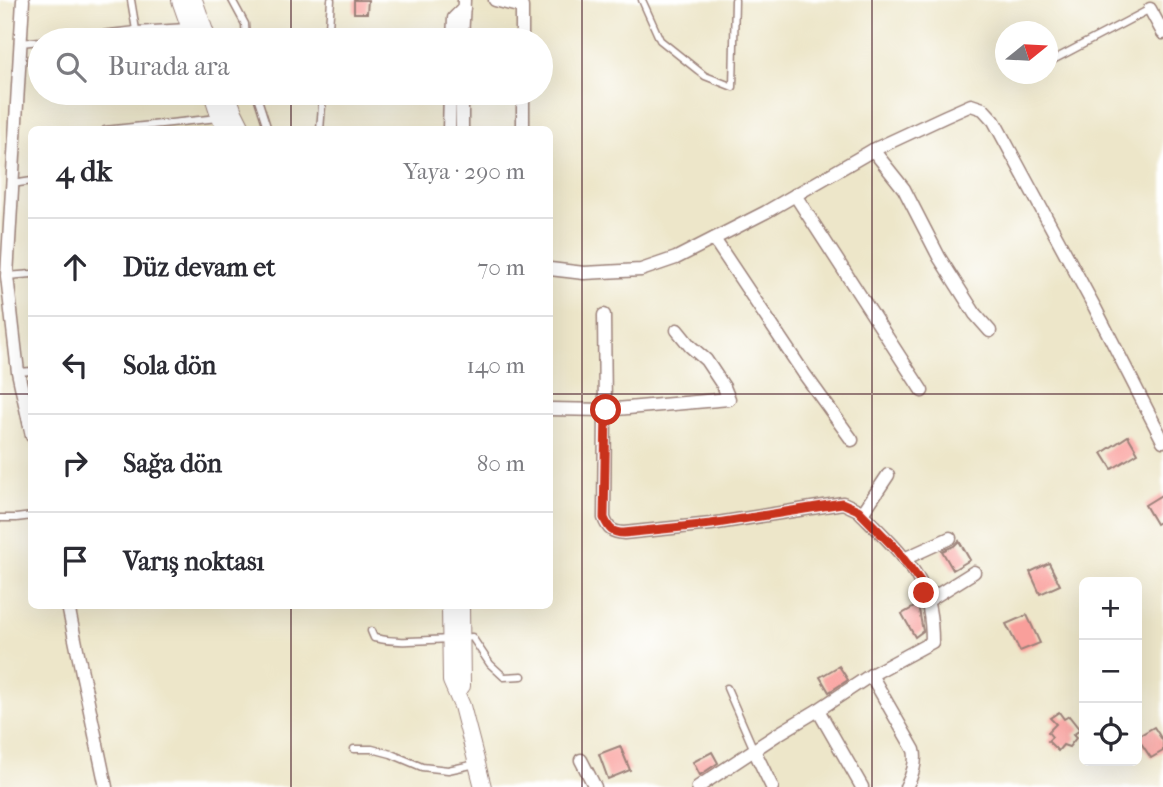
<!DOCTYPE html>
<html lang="tr">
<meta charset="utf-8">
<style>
body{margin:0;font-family:"IM FELL French Canon",serif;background:#f2f2f3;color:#2b2b33}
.controls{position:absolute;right:21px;bottom:21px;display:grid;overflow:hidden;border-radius:10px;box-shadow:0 7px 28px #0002}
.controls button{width:63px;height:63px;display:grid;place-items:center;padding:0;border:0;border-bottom:2px solid #e1e1e2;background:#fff;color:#2b2b33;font:35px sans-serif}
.compass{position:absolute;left:995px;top:21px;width:63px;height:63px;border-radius:50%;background:#fff;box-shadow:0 7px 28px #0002;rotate:72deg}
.stop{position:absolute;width:21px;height:21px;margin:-16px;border:5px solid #c8321e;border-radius:50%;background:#fff}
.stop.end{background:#c8321e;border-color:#fff;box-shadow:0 2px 7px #0008}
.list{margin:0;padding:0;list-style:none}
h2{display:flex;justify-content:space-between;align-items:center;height:91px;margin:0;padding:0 28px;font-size:30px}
h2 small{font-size:23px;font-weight:400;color:#7c7c81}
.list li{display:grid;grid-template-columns:46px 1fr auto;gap:21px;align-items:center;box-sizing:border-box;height:98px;padding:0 28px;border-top:2px solid #e1e1e2}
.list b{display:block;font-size:26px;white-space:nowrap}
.list em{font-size:23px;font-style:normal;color:#7c7c81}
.icon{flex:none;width:38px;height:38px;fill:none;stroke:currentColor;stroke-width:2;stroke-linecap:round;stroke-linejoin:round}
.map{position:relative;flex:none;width:1163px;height:787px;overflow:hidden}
.search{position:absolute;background:#fff;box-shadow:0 7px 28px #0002;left:28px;top:28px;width:525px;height:77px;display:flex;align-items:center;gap:18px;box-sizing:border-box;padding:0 24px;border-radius:38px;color:#7c7c81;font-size:26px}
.panel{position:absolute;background:#fff;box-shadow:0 7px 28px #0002;left:28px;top:126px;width:525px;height:483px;border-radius:10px}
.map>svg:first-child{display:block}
.building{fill:#f99f9b}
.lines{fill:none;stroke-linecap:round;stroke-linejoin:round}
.service-casing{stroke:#9c827a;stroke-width:9}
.minor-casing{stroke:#9c827a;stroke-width:15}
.tertiary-casing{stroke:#9c827a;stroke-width:18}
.service{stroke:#fff;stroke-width:6}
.minor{stroke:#fff;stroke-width:12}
.tertiary{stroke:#fff;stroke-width:16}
.route{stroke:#c8321e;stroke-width:9}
.grid{fill:none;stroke:#4a1f2b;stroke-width:2;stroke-opacity:0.55}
</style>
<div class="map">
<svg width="1163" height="787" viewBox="0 0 1163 787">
<rect width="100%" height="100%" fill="#fff"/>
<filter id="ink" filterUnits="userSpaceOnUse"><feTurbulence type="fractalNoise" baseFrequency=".0143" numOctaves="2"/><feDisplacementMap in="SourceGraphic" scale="14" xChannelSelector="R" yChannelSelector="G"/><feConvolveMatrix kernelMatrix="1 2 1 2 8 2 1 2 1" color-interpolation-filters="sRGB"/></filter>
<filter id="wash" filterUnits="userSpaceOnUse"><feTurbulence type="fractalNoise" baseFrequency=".00686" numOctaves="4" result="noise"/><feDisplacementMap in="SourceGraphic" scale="28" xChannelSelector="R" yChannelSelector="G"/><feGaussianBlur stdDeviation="1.57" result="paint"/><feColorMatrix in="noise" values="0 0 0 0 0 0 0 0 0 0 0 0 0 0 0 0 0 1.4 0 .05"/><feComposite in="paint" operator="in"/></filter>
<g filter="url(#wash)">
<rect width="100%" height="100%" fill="#ede6c9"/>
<g id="blocks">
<!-- building -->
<g class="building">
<polygon points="354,0 368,0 367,13 354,13"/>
<polygon points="1128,436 1138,453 1112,469 1102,453"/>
<polygon points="1163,494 1163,520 1156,524 1145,505"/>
<polygon points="959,541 970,560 953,570 942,551 954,546"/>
<polygon points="1049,563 1060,585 1040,594 1030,572"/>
<polygon points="918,605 923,631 915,637 902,614"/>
<polygon points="1027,615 1040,643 1020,651 1006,624"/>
<polygon points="839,666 848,680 829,692 820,677"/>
<polygon points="1059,712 1064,719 1069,716 1080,730 1073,735 1076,738 1069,747 1063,745 1058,751 1048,741 1052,737 1048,732 1056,724 1050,718"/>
<polygon points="1154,727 1163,741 1163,751 1151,758 1137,737"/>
<polygon points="620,746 630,770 608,779 599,754"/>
<polygon points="712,752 718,763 700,775 693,762"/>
</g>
</g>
</g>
<g filter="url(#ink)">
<use href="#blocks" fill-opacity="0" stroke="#9c827a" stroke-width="2"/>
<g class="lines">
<defs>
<g id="service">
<polyline points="131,0 136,30"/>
<polyline points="232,0 245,24 246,40"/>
<polyline points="642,0 660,40 705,76 733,87 735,0"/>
<polyline points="49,40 136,30 187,27"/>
<polyline points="328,40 331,0"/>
<polyline points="21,43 40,41"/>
<polyline points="1051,61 1150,9"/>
<polyline points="256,93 268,130"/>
<polyline points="105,130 218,118"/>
<polyline points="320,130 323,93"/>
<polyline points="12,184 32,181"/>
<polyline points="7,276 32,274"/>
<polyline points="18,372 32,371"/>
<polyline points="0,518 16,518 32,516"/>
<path d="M371 631 374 638C401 644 422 640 448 639"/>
<polyline points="463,638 472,637 490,664 504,677 522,676"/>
<polyline points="727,688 754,750"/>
<polyline points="354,749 372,749 391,754 422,767 448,770 476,764"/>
</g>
<g id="minor">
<polyline points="23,0 7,276 18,372 32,436"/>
<polyline points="495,0 522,7 522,40"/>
<polyline points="1150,9 1163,33"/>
<polyline points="453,40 454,18 464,8"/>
<polyline points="462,40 464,0"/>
<polyline points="523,93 523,130"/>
<polyline points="449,130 450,93"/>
<polyline points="462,130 462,93"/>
<polyline points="873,150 904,189 939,257 975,314 990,331"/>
<polyline points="795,195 922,391"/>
<polyline points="714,239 805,375 852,440"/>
<polyline points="550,269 584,273 641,270 676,258 766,212 873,150 944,117 971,105 983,109 994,121 1095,308 1163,441"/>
<path d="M604 315 605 410 604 518C608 529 612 532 624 533L711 524 843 503 858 510 862 514C880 532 909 559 920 582 929 600 932 623 932 642L871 675 818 710 778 734 698 787"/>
<polyline points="550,409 605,410 729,399 724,387 706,360 690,346 677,330"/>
<polyline points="862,514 888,475"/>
<polyline points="904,559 950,538"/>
<polyline points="926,602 974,572"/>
<polyline points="68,606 106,787"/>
<path d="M871 675 914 750C917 761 912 777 906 787"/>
<polyline points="818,710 862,787"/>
<polyline points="754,750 772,787"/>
<polyline points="581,760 595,787"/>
</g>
<g id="tertiary">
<polyline points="180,0 194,40"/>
<polyline points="194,0 208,40"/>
<polyline points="212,93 220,118 226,130"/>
<polyline points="227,93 234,112 243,130"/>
<polyline points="450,606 451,681 462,706 483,787"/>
<polyline points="461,606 462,686"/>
</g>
</defs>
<!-- service casing -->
<use href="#service" class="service-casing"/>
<!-- minor casing -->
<use href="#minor" class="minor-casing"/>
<!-- tertiary casing -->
<use href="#tertiary" class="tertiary-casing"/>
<!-- service -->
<use href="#service" class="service"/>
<!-- minor -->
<use href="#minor" class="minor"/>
<!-- tertiary -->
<use href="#tertiary" class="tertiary"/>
</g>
</g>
<g class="lines" filter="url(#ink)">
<!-- route -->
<path class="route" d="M606 410 604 518C609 529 612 533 624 533L711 524 842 503 858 510 895 548 920 581 924 593"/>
</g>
<!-- grid -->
<path class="grid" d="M291 0V40M582 0V787M872 0V787M291 93V130M0 394H32M550 394H1163M291 606V787"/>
</svg>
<div class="controls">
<button>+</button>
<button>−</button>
<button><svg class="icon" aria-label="locate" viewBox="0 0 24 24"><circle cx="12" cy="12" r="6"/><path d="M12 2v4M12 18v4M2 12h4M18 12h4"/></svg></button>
</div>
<svg class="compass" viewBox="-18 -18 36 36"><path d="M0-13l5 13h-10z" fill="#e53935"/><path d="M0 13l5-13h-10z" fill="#7c7c81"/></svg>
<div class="stop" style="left:606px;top:410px"></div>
<div class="stop end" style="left:924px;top:593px"></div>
<div class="search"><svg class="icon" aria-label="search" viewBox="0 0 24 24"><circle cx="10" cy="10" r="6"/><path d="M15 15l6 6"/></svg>Burada ara</div>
<section class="panel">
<h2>4 dk<small>Yaya · 290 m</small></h2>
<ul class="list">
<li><svg class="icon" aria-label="ahead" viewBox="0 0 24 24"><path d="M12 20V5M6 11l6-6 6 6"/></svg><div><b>Düz devam et</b></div><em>70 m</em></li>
<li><svg class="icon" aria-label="left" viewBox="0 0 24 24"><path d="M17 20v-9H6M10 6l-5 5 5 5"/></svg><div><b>Sola dön</b></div><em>140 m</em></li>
<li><svg class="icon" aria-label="right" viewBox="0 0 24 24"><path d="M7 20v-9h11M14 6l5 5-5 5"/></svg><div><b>Sağa dön</b></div><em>80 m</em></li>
<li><svg class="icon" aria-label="arrive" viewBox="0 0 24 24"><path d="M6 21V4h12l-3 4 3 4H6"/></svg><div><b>Varış noktası</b></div></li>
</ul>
</section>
</div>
